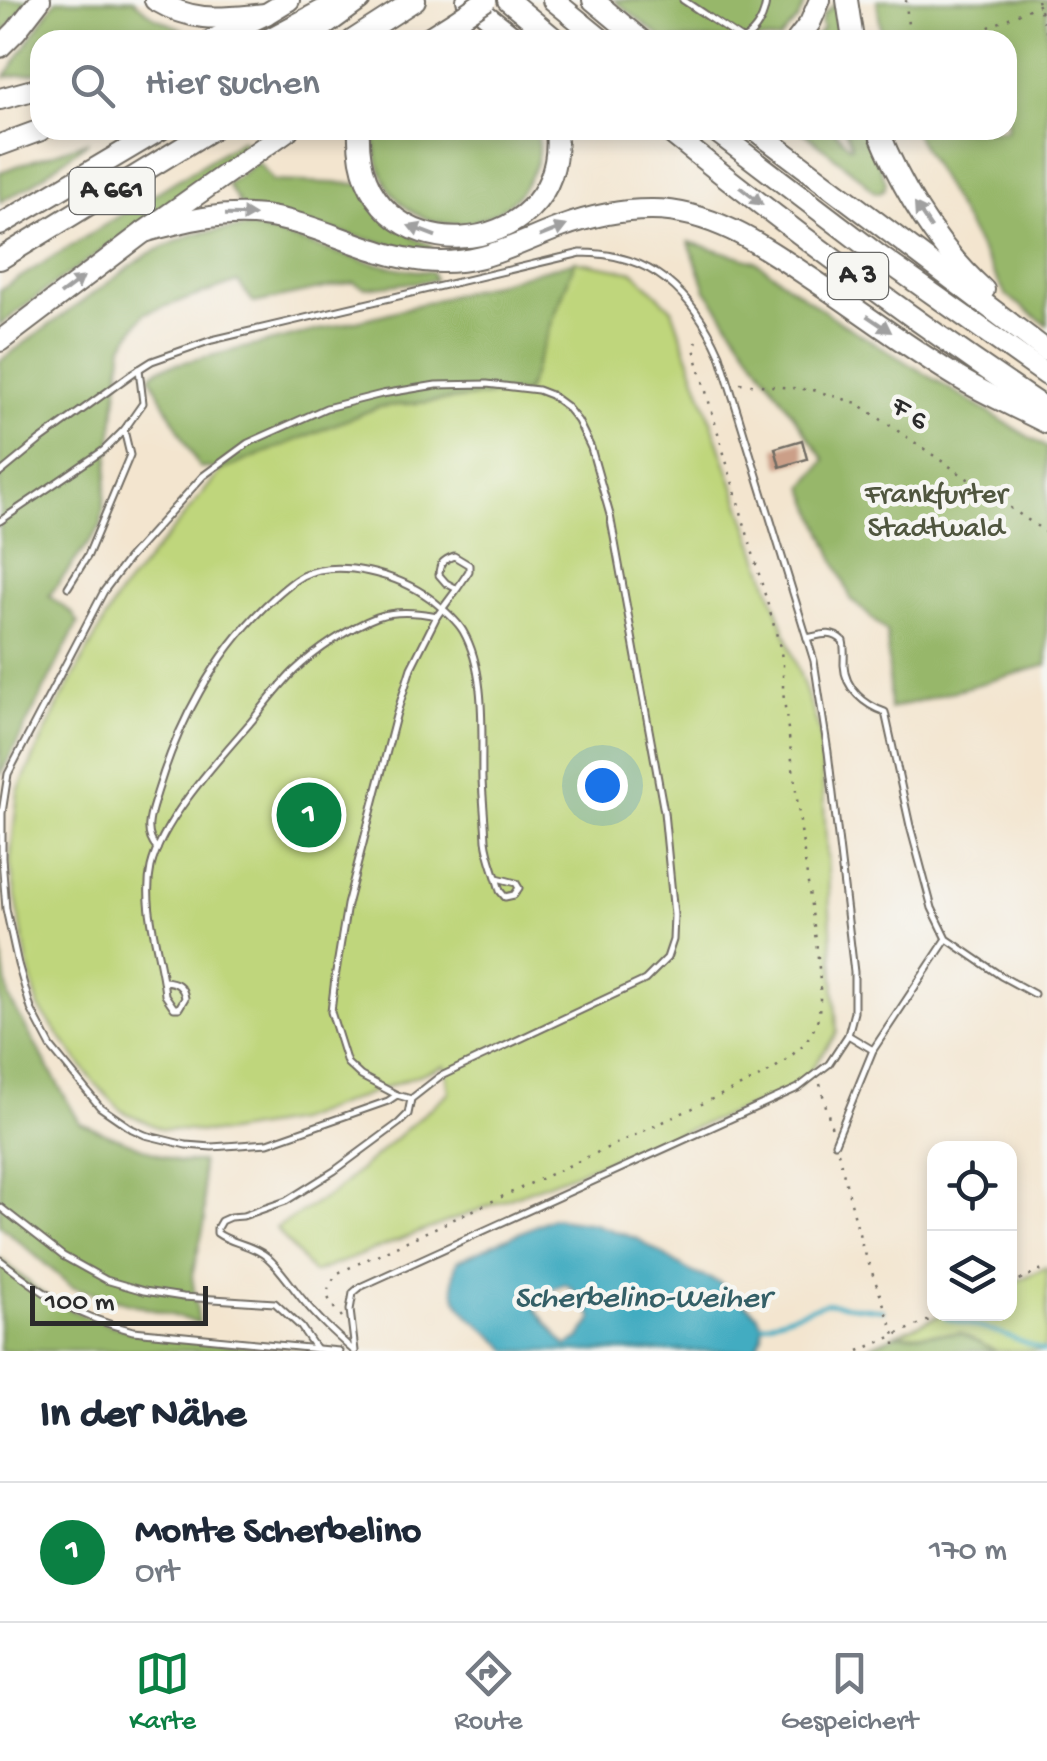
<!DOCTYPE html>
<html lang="de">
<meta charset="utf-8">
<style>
body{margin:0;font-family:"Gochi Hand",sans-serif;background:#f6f6f7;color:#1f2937}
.controls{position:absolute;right:30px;bottom:30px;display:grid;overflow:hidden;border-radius:20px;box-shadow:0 5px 15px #0003}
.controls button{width:90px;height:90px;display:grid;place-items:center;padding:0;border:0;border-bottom:2px solid #e0e1e3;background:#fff;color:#1f2937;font:50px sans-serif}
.scale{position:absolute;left:30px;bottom:25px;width:178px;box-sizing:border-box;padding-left:10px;border:5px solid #2b2b2b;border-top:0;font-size:28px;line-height:35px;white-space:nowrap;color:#2b2b2b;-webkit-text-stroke:8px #f6f6f2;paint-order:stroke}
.you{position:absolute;left:602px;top:785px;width:35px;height:35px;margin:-25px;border:8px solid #fff;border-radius:50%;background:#1a73e8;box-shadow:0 0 0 15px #1a73e833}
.badge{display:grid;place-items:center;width:65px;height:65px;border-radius:50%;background:#0b8043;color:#fff;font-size:32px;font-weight:700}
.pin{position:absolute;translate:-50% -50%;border:5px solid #fff;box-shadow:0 2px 10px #0006}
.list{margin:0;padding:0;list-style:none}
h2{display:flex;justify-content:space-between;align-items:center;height:130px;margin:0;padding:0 40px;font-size:42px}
h2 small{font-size:32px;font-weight:400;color:#747a83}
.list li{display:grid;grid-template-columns:65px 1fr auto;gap:30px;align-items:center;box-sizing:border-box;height:140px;padding:0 40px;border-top:2px solid #e0e1e3}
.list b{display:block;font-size:38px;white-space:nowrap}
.list p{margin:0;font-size:32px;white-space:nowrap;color:#747a83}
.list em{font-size:32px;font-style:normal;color:#747a83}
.icon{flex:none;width:55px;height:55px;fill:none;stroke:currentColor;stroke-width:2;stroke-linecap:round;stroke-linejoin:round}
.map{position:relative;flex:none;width:1047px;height:1351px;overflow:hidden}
.search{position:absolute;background:#fff;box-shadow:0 5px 15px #0003;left:30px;right:30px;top:30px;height:110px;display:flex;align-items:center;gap:25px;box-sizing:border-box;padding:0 35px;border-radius:30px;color:#747a83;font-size:38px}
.sheet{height:270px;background:#fff}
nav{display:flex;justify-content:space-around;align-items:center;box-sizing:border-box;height:140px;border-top:2px solid #e0e1e3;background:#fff;font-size:28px;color:#747a83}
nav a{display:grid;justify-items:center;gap:5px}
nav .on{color:#0b8043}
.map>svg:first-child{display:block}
.green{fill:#bfd67b;stroke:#758053;stroke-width:2.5}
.forest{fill:#97b76b;stroke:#61714b;stroke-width:2.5}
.water{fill:#42acc1;stroke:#366c76;stroke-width:2.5;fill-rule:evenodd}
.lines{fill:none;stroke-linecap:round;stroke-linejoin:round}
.stream{stroke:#42acc1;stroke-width:4}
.building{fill:#cb9f88}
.lane-casing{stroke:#716c64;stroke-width:9}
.highway-casing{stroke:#716c64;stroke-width:24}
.path{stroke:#716c64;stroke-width:2.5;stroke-dasharray:2.5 8;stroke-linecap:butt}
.lane{stroke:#fff;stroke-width:5}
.highway{stroke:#fff;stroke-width:20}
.highway-bridge-casing{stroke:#716c64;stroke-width:24;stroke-linecap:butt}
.highway-bridge{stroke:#fff;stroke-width:20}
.oneway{fill:#a0a0a0}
.labels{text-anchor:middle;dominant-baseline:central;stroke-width:9;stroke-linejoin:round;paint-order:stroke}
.shield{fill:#f6f6f2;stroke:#686867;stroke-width:2.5}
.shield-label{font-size:28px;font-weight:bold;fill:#2b2b2b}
.street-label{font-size:30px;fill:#2b2b2b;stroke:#f6f6f2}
.park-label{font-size:30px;fill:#50563f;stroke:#f6f6f2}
.water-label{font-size:32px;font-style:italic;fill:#345f67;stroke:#f6f6f2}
</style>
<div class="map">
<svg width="1047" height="1351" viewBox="0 0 1047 1351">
<rect width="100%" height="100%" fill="#f6f6f2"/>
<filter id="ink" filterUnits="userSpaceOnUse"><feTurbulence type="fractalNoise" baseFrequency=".01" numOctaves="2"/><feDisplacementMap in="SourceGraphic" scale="20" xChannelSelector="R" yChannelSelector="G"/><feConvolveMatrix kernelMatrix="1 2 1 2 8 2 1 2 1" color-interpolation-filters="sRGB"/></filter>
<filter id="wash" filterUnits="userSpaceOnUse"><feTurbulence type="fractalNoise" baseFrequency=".0048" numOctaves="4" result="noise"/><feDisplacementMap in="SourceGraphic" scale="40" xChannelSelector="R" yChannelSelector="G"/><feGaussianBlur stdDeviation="2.25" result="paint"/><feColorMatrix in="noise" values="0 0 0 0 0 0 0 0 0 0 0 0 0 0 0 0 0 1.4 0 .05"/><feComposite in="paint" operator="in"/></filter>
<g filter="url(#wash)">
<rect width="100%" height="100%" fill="#f3e5cf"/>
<!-- green -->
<g class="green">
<polygon points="575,261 634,272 672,309 820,732 837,1033 798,1088 313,1273 276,1228 333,1193 449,1092 445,1065 296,1121 222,1133 161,1129 122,1111 93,1081 39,1008 27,961 10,863 18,791 59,704 118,596 222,470 378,407 525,392"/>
<polygon points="1047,1267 1047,1335 1043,1351 996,1351 960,1333 895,1335 943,1314 1010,1314 1010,1284"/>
</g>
<!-- forest -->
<g class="forest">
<polygon points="0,0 30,0 0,37"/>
<polygon points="56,0 133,0 156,18 182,29 152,40 40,40 40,72 5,77"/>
<polygon points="614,0 807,0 798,19 779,40 664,40"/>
<polygon points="877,0 1047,0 1047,325 1006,295 913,130 1007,130 1007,40 882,40"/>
<polygon points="835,4 838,7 839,40 813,40 823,29 821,22 824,14"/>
<path d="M374 130H536C541 150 538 164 527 182 502 226 438 239 400 202 382 184 374 155 374 130Z"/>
<polygon points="801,130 833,130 850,147 852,146 845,130 866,130 886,182 884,189 878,193 873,191 862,179"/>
<polygon points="242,140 249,149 57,282 0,325 0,290"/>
<polygon points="89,141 31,185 0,202 0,172"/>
<polygon points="258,162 273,181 360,184 415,239 431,245 432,255 243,209 227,184"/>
<path d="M250 227C312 242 369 269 432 272L435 280 365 288 353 282 254 303 238 282 145 313 123 345 101 526 49 596 73 614 78 623 0 776V361L148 254 196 233Z"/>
<polygon points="689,242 755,261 835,319 1047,448 1047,665 890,709 887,632 851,599 804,487 825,460 706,290"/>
<polygon points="575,261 526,392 378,407 222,470 199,467 150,376 160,368 385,314"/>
<polygon points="0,941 9,998 80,1123 178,1162 201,1162 205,1221 192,1276 199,1323 72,1287 0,1225"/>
<path d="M0 1259C20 1274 40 1295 63 1306 140 1345 230 1345 315 1351H0Z"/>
<polygon points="960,1333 996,1351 859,1351 895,1335"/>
</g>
<!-- water -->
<path class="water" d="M552 1218 594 1224 638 1239 691 1272 719 1282 758 1315 762 1325V1336L755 1351H509C481 1320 441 1310 457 1261ZM565 1284C577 1291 588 1306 593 1319L579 1339 566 1346 536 1309 535 1301 542 1294Z"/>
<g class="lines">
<!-- stream -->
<g class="stream">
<polyline points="945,1318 1000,1333 1045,1351"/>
<polyline points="762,1325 826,1303 883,1310"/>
</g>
</g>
<g id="blocks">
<!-- building -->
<polygon class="building" points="802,440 807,459 780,467 775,448"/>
</g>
</g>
<g filter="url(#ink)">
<use href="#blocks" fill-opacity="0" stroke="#716c64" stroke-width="2.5"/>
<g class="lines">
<defs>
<g id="lane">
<polyline points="683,0 743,40"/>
<path d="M743 40C757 32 765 16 766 0"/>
<path d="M0 473 39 441 133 373 152 361 212 340 581 253C652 253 693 293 720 355L814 661 828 752 854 972V1012L848 1035 829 1064 798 1088 360 1287 353 1293 350 1310 355 1351"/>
<polyline points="0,521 104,450 124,430 143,403 139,369"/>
<polyline points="68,587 88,555 130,455 124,430"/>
<path d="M807 638C821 635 832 630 843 641 845 649 844 657 844 665 845 689 865 705 885 712L910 826 932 908 947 939 1001 976 1034 994"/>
<path d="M157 849C142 832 151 813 157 793 178 723 214 655 266 605 277 595 289 583 302 576 339 558 399 575 431 599 441 607 456 619 463 631 487 673 481 733 482 780 483 800 485 820 486 840 488 858 496 874 500 891L505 897 514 895 519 888 516 883 497 878"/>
<path d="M164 981C176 982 183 985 185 998L179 1008H174L165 995C161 953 142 909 151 867 162 820 218 760 250 723 264 706 278 687 294 671 315 651 350 627 377 617 396 610 417 612 437 616"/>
<polyline points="848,1035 873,1050"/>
<path d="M397 1095 361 1076 347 1063 331 1012 335 978 347 905 396 716 411 668 437 616 457 589 446 583 439 575C439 564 443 560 454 556L469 565V571L457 589"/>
<polyline points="835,1143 873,1050 946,940"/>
<polyline points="0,1207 63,1256 106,1280 144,1291 183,1297 275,1303 301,1327 316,1349"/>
<path d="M0 1260C46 1296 75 1316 133 1331L339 1351"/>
<path d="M354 1351C336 1335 318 1319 303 1300 291 1286 281 1269 267 1257 252 1244 232 1244 217 1233V1228L221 1221 230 1217 243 1216 286 1201 334 1171 399 1123 408 1114 411 1099 439 1077 645 980 667 958 673 940 674 915 664 812 610 515 591 448 578 421 566 406 551 395 538 390 487 384 436 385 382 394 326 408 248 443 203 476 128 559 104 591 8 774 2 813V858L6 909 18 964 31 1009 51 1047 100 1107 132 1129 145 1135 186 1145 212 1147 268 1143 388 1101 397 1095 411 1099"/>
</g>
<g id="highway">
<path d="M155 0C196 24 221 18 266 14"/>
<polyline points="467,0 518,40"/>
<polyline points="508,0 556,40"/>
<polyline points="553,0 602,40"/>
<polyline points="593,0 641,40"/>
<polyline points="847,0 853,40"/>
<polyline points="212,40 266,14 289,0"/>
<polyline points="267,40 342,0"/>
<polyline points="305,40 360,0"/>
<polyline points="353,40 415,0"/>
<polyline points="425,40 455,21"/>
<polyline points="797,40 810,23 820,0"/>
<polyline points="0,47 16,31 40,0"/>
<polyline points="0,99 40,88"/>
<path d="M359 130C353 281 570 266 556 130"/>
<path d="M667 130C789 229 917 323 1047 410"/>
<polyline points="714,130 878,255 1047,375"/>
<polyline points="755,130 1047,351"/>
<path d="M878 130C902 189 937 247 984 290"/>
<polyline points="0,145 41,130"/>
<polyline points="0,225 160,130"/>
<path d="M144 232C184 221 222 211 263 216 319 223 368 255 424 261 480 267 512 245 561 227 591 216 619 210 650 210 715 209 770 251 821 285 867 316 912 350 959 378 987 395 1018 408 1047 423"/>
<polyline points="0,259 211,130"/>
<polyline points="0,341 144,232 288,130"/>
</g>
</defs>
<!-- lane casing -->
<use href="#lane" class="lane-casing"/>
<!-- highway casing -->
<use href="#highway" class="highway-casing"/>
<!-- path -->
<g class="path">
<polyline points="906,0 909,40"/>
<polyline points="1037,0 1047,34"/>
<polyline points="960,40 1047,1"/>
<polyline points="740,383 813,390 857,403 1047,533"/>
<polyline points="820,1084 832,1129"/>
<polyline points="838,1152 862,1245 895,1335 895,1351"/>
<polyline points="1010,1284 1047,1268"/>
<path d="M342 1317C326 1300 322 1292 338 1273L764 1075C784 1062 809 1046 817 1021 826 991 813 923 809 891 800 824 792 758 783 692V663L779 643 696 357 694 347 700 335"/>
<polyline points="859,1351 943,1314"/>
</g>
<!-- lane -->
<use href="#lane" class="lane"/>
<!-- highway -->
<use href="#highway" class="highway"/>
<defs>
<polyline id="highway-bridge" points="455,21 486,0"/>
</defs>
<!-- highway-bridge casing -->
<use href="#highway-bridge" class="highway-bridge-casing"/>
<!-- highway-bridge -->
<use href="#highway-bridge" class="highway-bridge"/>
</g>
<!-- one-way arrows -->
<defs><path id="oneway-solid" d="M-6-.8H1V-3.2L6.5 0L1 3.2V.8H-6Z" transform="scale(2.5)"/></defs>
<g class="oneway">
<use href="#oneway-solid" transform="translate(751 196) rotate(38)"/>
<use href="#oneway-solid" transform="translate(240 215) rotate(1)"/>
<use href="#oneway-solid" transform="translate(923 216) rotate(-124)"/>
<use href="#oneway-solid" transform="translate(422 231) rotate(-159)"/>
<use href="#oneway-solid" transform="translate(553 231) rotate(-22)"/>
<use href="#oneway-solid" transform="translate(72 286) rotate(-37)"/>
<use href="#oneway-solid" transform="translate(879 324) rotate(34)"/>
</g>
</g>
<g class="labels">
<!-- shield labels -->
<g class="shield">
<rect x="69.5" y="168" width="85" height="46" rx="8"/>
<rect x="828" y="253" width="60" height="46" rx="8"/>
</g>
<g class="shield-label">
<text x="112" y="191">A 661</text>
<text x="858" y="276">A 3</text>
</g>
<!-- street labels -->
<g class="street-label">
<text transform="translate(909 415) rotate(34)">F 6</text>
</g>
<!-- park labels -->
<g class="park-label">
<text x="936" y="496">Frankfurter<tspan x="936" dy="34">Stadtwald</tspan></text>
</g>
<!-- water labels -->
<g class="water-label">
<text x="642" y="1300">Scherbelino-Weiher</text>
</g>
</g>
</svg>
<div class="controls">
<button><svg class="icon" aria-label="locate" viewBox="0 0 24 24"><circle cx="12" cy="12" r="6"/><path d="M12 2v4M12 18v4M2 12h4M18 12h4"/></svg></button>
<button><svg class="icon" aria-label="layers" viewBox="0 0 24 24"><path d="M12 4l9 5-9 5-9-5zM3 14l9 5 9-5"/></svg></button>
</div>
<div class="scale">100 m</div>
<div class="you"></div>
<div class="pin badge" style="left:309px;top:815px">1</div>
<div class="search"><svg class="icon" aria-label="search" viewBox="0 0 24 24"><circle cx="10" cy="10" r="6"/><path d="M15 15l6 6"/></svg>Hier suchen</div>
</div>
<section class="sheet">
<h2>In der Nähe<small></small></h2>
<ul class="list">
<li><span class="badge">1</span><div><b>Monte Scherbelino</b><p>Ort</p></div><em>170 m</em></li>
</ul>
</section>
<nav>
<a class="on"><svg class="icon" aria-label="map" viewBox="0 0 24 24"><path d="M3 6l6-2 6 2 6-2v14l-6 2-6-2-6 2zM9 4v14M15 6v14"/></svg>Karte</a>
<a><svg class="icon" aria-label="directions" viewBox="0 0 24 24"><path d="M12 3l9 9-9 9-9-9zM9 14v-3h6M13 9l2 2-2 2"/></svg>Route</a>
<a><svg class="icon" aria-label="saved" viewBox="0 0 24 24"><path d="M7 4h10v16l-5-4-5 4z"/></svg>Gespeichert</a>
</nav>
